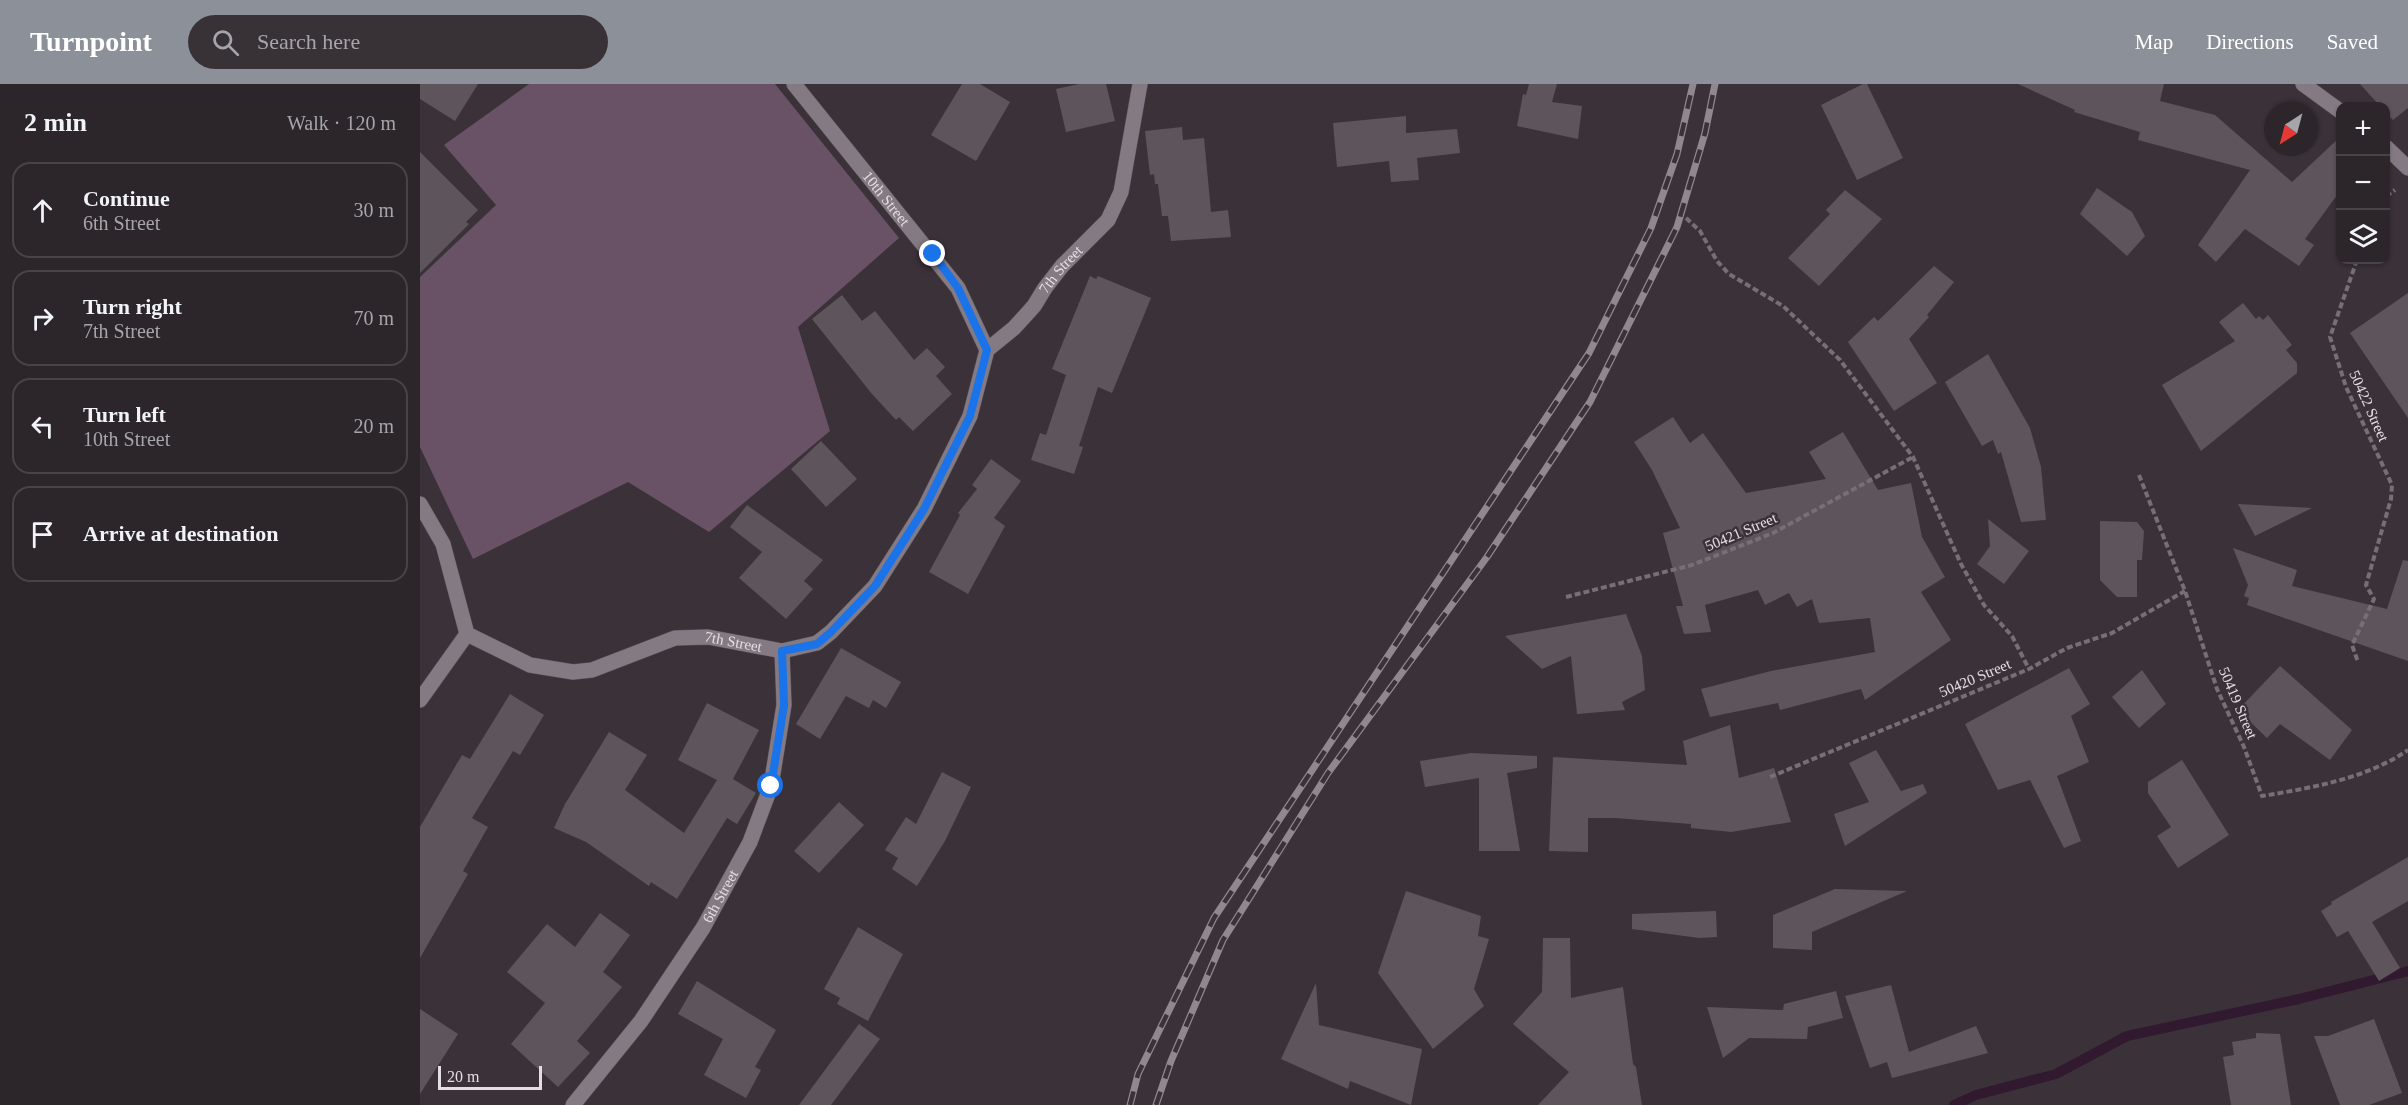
<!DOCTYPE html>
<meta charset="utf-8">
<style>
body{margin:0;font-family:"Times New Roman",serif;background:#383237;color:#f1f3f6}
.controls{position:absolute;right:18px;top:18px;display:grid;overflow:hidden;border-radius:12px;box-shadow:0 2px 4px #0004}
.controls button{width:54px;height:54px;display:grid;place-items:center;padding:0;border:0;border-bottom:2px solid #484347;background:#2c262b;color:#f1f3f6;font:30px sans-serif}
.compass{position:absolute;left:1844px;top:18px;width:54px;height:54px;border-radius:50%;background:#2c262b;box-shadow:0 2px 4px #0004;rotate:216deg}
.scale{position:absolute;left:18px;bottom:15px;width:104px;box-sizing:border-box;padding-left:6px;border:3px solid #e3dee2;border-top:0;font-size:16px;line-height:21px;white-space:nowrap;color:#e3dee2;-webkit-text-stroke:4px #3b3239;paint-order:stroke}
.stop{position:absolute;width:18px;height:18px;margin:-14px;border:4px solid #1a73e8;border-radius:50%;background:#fff}
.stop.end{background:#1a73e8;border-color:#fff;box-shadow:0 2px 6px #0008}
.list{margin:0;padding:0;list-style:none}
h2{display:flex;justify-content:space-between;align-items:center;height:78px;margin:0;padding:0 24px;font-size:26px}
h2 small{font-size:20px;font-weight:400;color:#a6a5a9}
.list li{display:grid;grid-template-columns:39px 1fr auto;gap:18px;align-items:center;box-sizing:border-box;height:96px;margin:0 12px 12px;padding:0 12px;border:2px solid #484347;border-radius:18px}
.list b{display:block;font-size:22px;white-space:nowrap}
.list p{margin:0;font-size:20px;white-space:nowrap;color:#a6a5a9}
.list em{font-size:20px;font-style:normal;color:#a6a5a9}
.icon{flex:none;width:33px;height:33px;fill:none;stroke:currentColor;stroke-width:2;stroke-linecap:round;stroke-linejoin:round}
.map{position:relative;flex:none;width:1988px;height:1021px;overflow:hidden}
header{display:flex;align-items:center;gap:36px;box-sizing:border-box;height:84px;padding:0 30px;background:#8c9099;color:#fff}
header strong{font-size:28px}
nav{display:flex;gap:33px;margin-inline-start:auto;font-size:21px}
.search{width:420px;height:54px;background:#383237;display:flex;align-items:center;gap:15px;box-sizing:border-box;padding:0 21px;border-radius:33px;color:#a6a5a9;font-size:22px}
main{display:flex}
aside{flex:1;background:#2c262b}
.map>svg:first-child{display:block}
.green{fill:#695166}
.lines{fill:none;stroke-linecap:round;stroke-linejoin:round}
.stream{stroke:#311a2f;stroke-width:10}
.building{fill:#5e545c}
.street-casing{stroke:#585056;stroke-width:16}
.path{stroke:#766f74;stroke-width:4;stroke-dasharray:6 3;stroke-linecap:butt}
.street{stroke:#847a83;stroke-width:15}
.rail-casing{stroke:#8f888e;stroke-width:7}
.rail{stroke:#3b3239;stroke-width:4.5;stroke-dasharray:14;stroke-linecap:butt}
.route{stroke:#1a73e8;stroke-width:8}
.labels{text-anchor:middle;dominant-baseline:central;stroke-width:5;stroke-linejoin:round;paint-order:stroke}
.street-label{font-size:15px;fill:#e3dee2;stroke:#3b3239}
</style>
<header>
<strong>Turnpoint</strong>
<div class="search"><svg class="icon" aria-label="search" viewBox="0 0 24 24"><circle cx="10" cy="10" r="6"/><path d="M15 15l6 6"/></svg>Search here</div>
<nav><a>Map</a><a>Directions</a><a>Saved</a></nav>
</header>
<main>
<aside>
<h2>2 min<small>Walk · 120 m</small></h2>
<ul class="list">
<li><svg class="icon" aria-label="ahead" viewBox="0 0 24 24"><path d="M12 20V5M6 11l6-6 6 6"/></svg><div><b>Continue</b><p>6th Street</p></div><em>30 m</em></li>
<li><svg class="icon" aria-label="right" viewBox="0 0 24 24"><path d="M7 20v-9h11M14 6l5 5-5 5"/></svg><div><b>Turn right</b><p>7th Street</p></div><em>70 m</em></li>
<li><svg class="icon" aria-label="left" viewBox="0 0 24 24"><path d="M17 20v-9H6M10 6l-5 5 5 5"/></svg><div><b>Turn left</b><p>10th Street</p></div><em>20 m</em></li>
<li><svg class="icon" aria-label="arrive" viewBox="0 0 24 24"><path d="M6 21V4h12l-3 4 3 4H6"/></svg><div><b>Arrive at destination</b></div></li>
</ul>
</aside>
<div class="map">
<svg width="1988" height="1021" viewBox="0 0 1988 1021">
<rect width="100%" height="100%" fill="#3b3239"/>
<!-- green -->
<polygon class="green" points="109,0 355,0 479,154 378,243 410,347 289,448 208,398 53,475 0,363 0,193 76,121 24,61"/>
<g class="lines">
<!-- stream -->
<polyline class="stream" points="1534,1021 1556,1011 1636,990 1707,952 1879,915 1988,887"/>
</g>
<!-- building -->
<g class="building">
<polygon points="0,0 58,0 35,37 0,15"/>
<polygon points="542,0 560,0 590,18 556,77 511,51"/>
<polygon points="659,0 686,0 695,37 646,48 636,5"/>
<polygon points="1109,0 1137,0 1132,18 1162,22 1158,55 1097,42 1103,10 1106,11"/>
<polygon points="1443,0 1447,0 1483,74 1437,96 1401,21"/>
<polygon points="1598,0 1744,0 1740,17 1795,31 1872,98 1920,53 1920,107 1885,155 1894,161 1879,182 1825,145 1796,178 1778,161 1830,86 1718,56 1720,48 1654,28 1655,26"/>
<polygon points="1940,0 1988,0 1988,24 1973,36 1965,28 1965,22 1960,22"/>
<polygon points="986,32 986,49 1037,45 1040,69 997,74 999,96 971,98 969,77 917,83 913,39"/>
<polygon points="762,43 763,56 784,54 791,128 808,126 811,153 751,157 748,132 742,132 738,100 735,100 734,90 730,91 725,47"/>
<polygon points="0,68 58,126 46,138 49,140 0,189"/>
<polygon points="1677,104 1712,128 1725,152 1707,172 1660,130"/>
<polygon points="1425,106 1462,135 1399,202 1368,174 1410,130 1406,126"/>
<polygon points="1514,182 1534,198 1507,231 1509,233 1489,255 1517,299 1474,327 1428,258 1454,233 1458,237"/>
<polygon points="670,192 676,195 678,192 731,214 692,309 678,303 659,362 663,363 654,390 611,376 620,349 626,351 646,291 632,285"/>
<polygon points="1988,209 1988,334 1930,249"/>
<polygon points="422,211 442,237 455,227 494,276 507,264 525,283 516,292 532,310 493,347 479,333 476,336 452,310 392,235"/>
<polygon points="1823,219 1836,235 1839,232 1843,236 1848,231 1872,261 1866,266 1877,279 1877,289 1781,367 1742,301 1815,257 1799,238"/>
<polygon points="1568,270 1610,344 1621,383 1626,436 1601,438 1581,368 1578,370 1573,356 1562,362 1525,298"/>
<polygon points="1253,333 1270,359 1283,349 1326,409 1406,395 1389,368 1423,348 1458,406 1491,399 1502,453 1525,493 1501,508 1531,556 1445,616 1441,605 1360,626 1358,619 1290,633 1281,605 1351,587 1455,568 1450,534 1399,539 1392,515 1377,523 1369,509 1345,521 1338,506 1285,521 1291,548 1264,550 1256,522 1263,522 1243,449 1260,444 1232,386 1214,358"/>
<polygon points="401,357 437,395 406,423 371,385"/>
<polygon points="571,375 601,397 574,434 585,442 548,510 509,488 540,431 538,429 557,405 552,401"/>
<polygon points="1818,420 1892,424 1835,452"/>
<polygon points="327,421 403,476 384,497 393,505 366,535 319,494 342,468 310,443"/>
<polygon points="1568,435 1609,467 1584,500 1557,480 1570,462"/>
<polygon points="1680,437 1717,438 1724,447 1722,476 1717,476 1717,513 1697,513 1680,496"/>
<polygon points="1813,464 1877,486 1872,502 1967,525 1983,476 1988,477 1988,577 1827,521 1829,514 1824,512 1828,501"/>
<polygon points="1206,530 1222,572 1225,606 1202,618 1205,626 1157,630 1151,572 1122,585 1085,552"/>
<polygon points="421,564 481,598 466,624 453,616 449,624 426,612 400,655 376,640"/>
<polygon points="1860,582 1932,646 1910,676 1860,640 1847,654 1818,626"/>
<polygon points="1649,584 1670,620 1651,632 1669,678 1637,692 1661,757 1644,764 1610,696 1578,706 1545,640"/>
<polygon points="1722,586 1746,620 1719,644 1692,613"/>
<polygon points="90,610 124,631 100,671 93,667 52,734 68,743 43,787 48,790 0,874 0,743 42,671 50,675"/>
<polygon points="287,619 339,646 313,695 336,709 317,740 307,734 257,815 231,798 229,802 166,758 134,744 145,720 189,648 227,671 205,706 264,749 297,696 258,676"/>
<polygon points="1310,641 1319,694 1354,684 1371,738 1311,748 1271,744 1271,740 1195,734 1168,734 1168,768 1129,767 1133,673 1267,681 1263,657"/>
<polygon points="1456,666 1481,707 1503,700 1507,709 1425,762 1414,730 1449,718 1429,679"/>
<polygon points="1051,669 1117,672 1117,684 1087,689 1100,767 1059,767 1059,694 1005,703 1000,677"/>
<polygon points="1762,676 1809,751 1758,784 1737,752 1751,743 1728,709 1728,698"/>
<polygon points="522,688 551,703 525,757 497,802 472,785 478,774 465,766 486,733 496,740"/>
<polygon points="419,718 444,741 399,789 374,767"/>
<polygon points="1988,773 1988,817 1952,838 1980,884 1959,897 1928,847 1917,853 1901,827 1912,820 1911,818"/>
<polygon points="1415,805 1487,807 1392,848 1392,866 1353,864 1353,831"/>
<polygon points="986,807 1061,832 1058,852 1069,855 1054,905 1064,922 1013,965 958,889"/>
<polygon points="1296,827 1297,853 1279,854 1212,845 1212,830"/>
<polygon points="180,829 210,851 183,888 202,903 157,957 170,969 138,1003 91,960 125,919 87,888 127,840 155,863"/>
<polygon points="438,843 483,870 448,937 417,920 420,914 404,905"/>
<polygon points="1123,854 1150,854 1151,914 1203,903 1213,980 1216,983 1222,1021 1118,1021 1149,988 1093,940 1122,908"/>
<polygon points="277,897 356,946 335,983 341,986 326,1014 284,991 303,955 258,930"/>
<polygon points="896,899 899,941 1002,965 991,1021 930,997 928,1005 861,975"/>
<polygon points="1471,901 1489,968 1556,942 1568,969 1472,994 1467,978 1450,984 1425,912"/>
<polygon points="1416,907 1423,934 1388,943 1387,955 1329,954 1303,974 1287,923 1363,926 1364,920"/>
<polygon points="0,925 38,950 0,1010"/>
<polygon points="1954,935 1982,1009 1949,1021 1920,1021 1894,952 1908,952"/>
<polygon points="439,940 460,955 411,1021 379,1021"/>
<polygon points="1836,949 1860,950 1871,1021 1811,1021 1803,973 1814,971 1812,958 1836,954"/>
</g>
<g class="lines">
<defs>
<g id="street">
<path id="s1" d="M374 0 538 204 567 266"/>
<polyline points="1883,0 1920,27"/>
<polyline points="1966,63 1988,84"/>
<path id="s2" d="M0 420 23 460 47 550 110 581 153 588 172 586 255 554 288 553 362 567 397 559 411 548 455 502 504 425 550 332 567 266 594 244 614 222 625 204 642 182 688 136 701 108 720 0"/>
<polyline points="0,616 47,550"/>
<path id="s3" d="M153 1021 221 937 283 844 330 758 351 702 364 621 362 567"/>
</g>
</defs>
<!-- street casing -->
<use href="#street" class="street-casing"/>
<!-- path -->
<g class="path">
<polyline points="1966,112 1975,106"/>
<polyline points="1266,134 1280,147 1297,177 1309,190 1363,222 1420,276 1493,373 1541,480 1564,521 1592,552 1609,585"/>
<polyline points="1937,176 1910,253 1926,303 1972,401 1971,415 1946,501 1954,515 1932,561 1938,578"/>
<path d="M1719 391 1765 507 1797 605 1824 663 1842 712C1890 704 1946 695 1988 666"/>
<polyline points="1146,513 1272,481 1353,449 1493,373"/>
<polyline points="1350,693 1609,585 1647,564 1692,549 1765,507"/>
</g>
<!-- street -->
<use href="#street" class="street"/>
<defs>
<g id="rail">
<polyline points="710,1021 718,990 794,834 1169,269 1231,144 1257,70 1273,0"/>
<polyline points="736,1021 751,977 803,856 908,689 1067,473 1170,318 1257,143 1285,49 1295,0"/>
</g>
</defs>
<!-- rail casing -->
<use href="#rail" class="rail-casing"/>
<!-- rail -->
<use href="#rail" class="rail"/>
</g>
<g class="lines">
<!-- route -->
<polyline class="route" points="351,702 364,621 362,567 397,560 411,548 455,502 504,425 550,332 567,266 538,204 513,170"/>
</g>
<g class="labels">
<!-- street labels -->
<g class="street-label">
<text stroke="none"><textPath href="#s1" startOffset="147">10th Street</textPath></text>
<text stroke="none"><textPath href="#s2" startOffset="960">7th Street</textPath></text>
<text transform="translate(1949 322) rotate(66)">50422 Street</text>
<text transform="translate(1321 448) rotate(-23)">50421 Street</text>
<text stroke="none"><textPath href="#s2" startOffset="420">7th Street</textPath></text>
<text transform="translate(1555 594) rotate(-23)">50420 Street</text>
<text transform="translate(1818 619) rotate(67)">50419 Street</text>
<text stroke="none"><textPath href="#s3" startOffset="256">6th Street</textPath></text>
</g>
</g>
</svg>
<div class="controls">
<button>+</button>
<button>−</button>
<button><svg class="icon" aria-label="layers" viewBox="0 0 24 24"><path d="M12 4l9 5-9 5-9-5zM3 14l9 5 9-5"/></svg></button>
</div>
<svg class="compass" viewBox="-18 -18 36 36"><path d="M0-13l5 13h-10z" fill="#e53935"/><path d="M0 13l5-13h-10z" fill="#a6a5a9"/></svg>
<div class="scale">20 m</div>
<div class="stop" style="left:351px;top:702px"></div>
<div class="stop end" style="left:513px;top:170px"></div>
</div>
</main>
